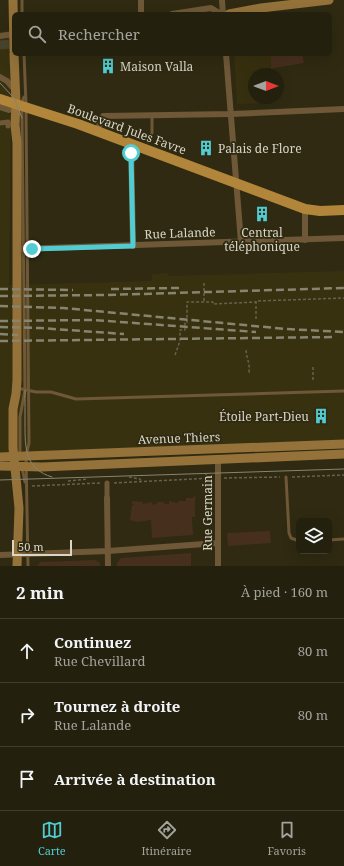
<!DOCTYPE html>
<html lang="fr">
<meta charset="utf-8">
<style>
body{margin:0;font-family:"Noto Serif",serif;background:#2f2d1b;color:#f1f3f6}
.controls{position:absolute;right:12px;bottom:12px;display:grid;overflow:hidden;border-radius:6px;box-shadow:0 4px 16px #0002}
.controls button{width:36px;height:36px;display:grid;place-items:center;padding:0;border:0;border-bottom:1px solid #403e2e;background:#23200d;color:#f1f3f6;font:20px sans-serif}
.compass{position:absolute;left:248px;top:68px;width:36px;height:36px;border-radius:50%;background:#23200d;box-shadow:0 4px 16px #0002;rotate:90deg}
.scale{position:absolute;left:12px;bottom:10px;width:60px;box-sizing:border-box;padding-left:4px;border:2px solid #d8d6c7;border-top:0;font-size:11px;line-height:14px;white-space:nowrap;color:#d8d6c7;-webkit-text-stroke:3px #2f2a11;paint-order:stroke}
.stop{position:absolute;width:12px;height:12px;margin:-9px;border:3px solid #51ccd3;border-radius:50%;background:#fff}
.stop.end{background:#51ccd3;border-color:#fff;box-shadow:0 1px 4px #0008}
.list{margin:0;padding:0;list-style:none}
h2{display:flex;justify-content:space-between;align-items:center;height:52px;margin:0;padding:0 16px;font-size:17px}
h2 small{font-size:13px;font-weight:400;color:#a3a39d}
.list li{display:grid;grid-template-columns:26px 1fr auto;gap:12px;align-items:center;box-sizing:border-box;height:64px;padding:0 16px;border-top:1px solid #403e2e}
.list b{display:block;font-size:15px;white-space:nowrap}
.list p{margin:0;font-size:13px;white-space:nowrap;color:#a3a39d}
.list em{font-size:13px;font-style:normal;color:#a3a39d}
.icon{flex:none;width:22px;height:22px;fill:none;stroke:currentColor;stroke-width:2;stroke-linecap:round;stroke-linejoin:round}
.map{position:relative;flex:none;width:344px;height:566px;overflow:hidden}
.search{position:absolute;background:#23200d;box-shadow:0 4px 16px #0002;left:12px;right:12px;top:12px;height:44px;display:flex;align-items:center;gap:10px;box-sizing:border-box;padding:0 14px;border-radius:6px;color:#a3a39d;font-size:15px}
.sheet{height:244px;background:#23200d}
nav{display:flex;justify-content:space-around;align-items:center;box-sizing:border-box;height:56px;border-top:1px solid #403e2e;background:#23200d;font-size:11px;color:#a3a39d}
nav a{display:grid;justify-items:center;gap:2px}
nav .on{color:#51ccd3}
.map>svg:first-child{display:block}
.built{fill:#383110}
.green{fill:#472f1d}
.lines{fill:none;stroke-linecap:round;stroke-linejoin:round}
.secondary-tunnel{stroke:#48442c;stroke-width:9;stroke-dasharray:9 4.5;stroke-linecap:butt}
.path{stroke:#66624c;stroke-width:1.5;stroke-dasharray:3 2;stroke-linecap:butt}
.service{stroke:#6e5837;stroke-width:3}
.pedestrian{stroke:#6e5837;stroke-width:5}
.minor{stroke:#6e5837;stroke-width:6}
.secondary{stroke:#94723a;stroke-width:9}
.primary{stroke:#b1853a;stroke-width:10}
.tram{stroke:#878470;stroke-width:1}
.rail{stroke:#878470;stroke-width:2.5;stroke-dasharray:8 4;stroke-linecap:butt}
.route{stroke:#51ccd3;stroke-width:5}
.labels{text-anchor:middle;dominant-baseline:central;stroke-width:3.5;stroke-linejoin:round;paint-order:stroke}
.poi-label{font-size:12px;fill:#d8d6c7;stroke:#2f2a11;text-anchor:start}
.street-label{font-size:12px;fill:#d8d6c7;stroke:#2f2a11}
</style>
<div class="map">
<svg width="344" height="566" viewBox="0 0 344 566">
<rect width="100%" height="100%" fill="#2f2a11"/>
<!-- built -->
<g class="built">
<polygon points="10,31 11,126 9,285 152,281 152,274 168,273 169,276 344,271 344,440 0,453 0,32"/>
<polygon points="234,54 270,54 271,74 254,74 254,98 273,98 274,103 237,104"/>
</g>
<!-- green -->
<g class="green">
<polygon points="270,54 302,54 304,63 274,68 271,69"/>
<polygon points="194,496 196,498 195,499 195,517 192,517 193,535 152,538 151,520 137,522 130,520 132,505 134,505 134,504 132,504 132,501 143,502 143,504 152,502 153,505 156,504 158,502 163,502 165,504 169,504 169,501 178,503 178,501 186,501 186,498 193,498"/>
<polygon points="270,531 271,543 228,546 227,533"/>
<polygon points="191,553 191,566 117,566 117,563 121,558"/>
<polygon points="95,560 100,563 100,566 37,566 40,562"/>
</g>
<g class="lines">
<!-- secondary-tunnel -->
<polyline class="secondary-tunnel" points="0,45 14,44"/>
<!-- path -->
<g class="path">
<polyline points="204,283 204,302"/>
<polyline points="256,319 256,301 344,298"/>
<path d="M247 351H246C247 360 250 362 249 373"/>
<polyline points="175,355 180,341 180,330 185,330 185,323 187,323 187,302 213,302 213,304 256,302"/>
<polyline points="313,380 313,366 314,366"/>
<polyline points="206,474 206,477"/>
<polyline points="129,477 140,479 141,481"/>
<polyline points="292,477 344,475"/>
<polyline points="224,478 280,477"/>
<polyline points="68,481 88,479"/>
<polyline points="114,483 212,478"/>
<polyline points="32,486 100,483"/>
</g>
<!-- service -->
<g class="service">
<polyline points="22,0 22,14"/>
<polyline points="24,54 26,104"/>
<polyline points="26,110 29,443 26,456 28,566"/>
<polyline points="148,142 152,133 152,115"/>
<polyline points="17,388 36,392 51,392 76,399 344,391"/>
<polyline points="20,454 20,417 25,390 22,118 22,102 24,97"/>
<polyline points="22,468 25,482"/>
<polyline points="286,477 289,533 291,538 299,541"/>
<polyline points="329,540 344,539"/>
</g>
<!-- pedestrian -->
<g class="pedestrian">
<polyline points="0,123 8,122 8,126"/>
<polyline points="107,483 107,498"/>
</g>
<!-- minor -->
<g class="minor">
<polyline points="141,0 141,14"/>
<polyline points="222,0 223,14"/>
<polyline points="172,14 211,8 221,14"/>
<polyline points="0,36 14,34"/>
<polyline points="226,54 241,242"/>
<polyline points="0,77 7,81 15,90"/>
<polyline points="0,107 9,110 16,103"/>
<polyline points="97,131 103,116 231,114 344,109"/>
<polyline points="131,144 133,246"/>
<polyline points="305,209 305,240"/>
<polyline points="16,249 344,238"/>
<polyline points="107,498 108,566"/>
<polyline points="0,555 108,551 218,543"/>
<polyline points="218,566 218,460"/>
</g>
<!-- secondary -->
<g class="secondary">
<polyline points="13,0 14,51"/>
<polyline points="229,14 261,8 329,0"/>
<polyline points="14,54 16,103 15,125 17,143 17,380 16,394 13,409 13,448 19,508 17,566"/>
<polyline points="0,457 344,444"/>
<polyline points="0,466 42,467 344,454"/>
</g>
<!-- primary -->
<polyline class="primary" points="0,99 78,124 305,209 320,211 344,210"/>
<!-- tram -->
<g class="tram">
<polyline points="0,83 14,98 22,118"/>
<path d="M25 390C25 402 25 413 25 424 25 448 25 469 52 477"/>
<polyline points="0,480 344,469"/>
</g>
<!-- rail -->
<g class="rail">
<polyline points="0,289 73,290"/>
<polyline points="111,289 179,288"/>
<polyline points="0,296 106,295 344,288"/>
<polyline points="0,306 63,308 286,329 344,332"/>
<polyline points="0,321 94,320 256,332"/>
<polyline points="0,327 40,328 124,334"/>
<polyline points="0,334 18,335"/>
<polyline points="0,341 336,337"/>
</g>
</g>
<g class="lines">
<!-- route -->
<polyline class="route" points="32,249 133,246 131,153"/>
</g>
<!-- icons -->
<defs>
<symbol id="building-bare" viewBox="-9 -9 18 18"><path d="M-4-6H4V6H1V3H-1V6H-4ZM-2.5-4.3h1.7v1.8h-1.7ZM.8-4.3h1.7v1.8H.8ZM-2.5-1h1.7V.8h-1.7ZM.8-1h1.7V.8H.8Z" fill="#51ccd3" stroke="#2f2a11" stroke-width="2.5" paint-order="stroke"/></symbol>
</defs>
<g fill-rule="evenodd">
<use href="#building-bare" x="97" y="55" width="22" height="22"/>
<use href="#building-bare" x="195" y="137" width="22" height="22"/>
<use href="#building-bare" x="251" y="203" width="22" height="22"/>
<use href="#building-bare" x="310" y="405" width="22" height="22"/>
</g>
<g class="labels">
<!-- poi labels -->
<g class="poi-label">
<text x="120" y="66">Maison Valla</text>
<text x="218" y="148">Palais de Flore</text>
<text x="262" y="232" text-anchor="middle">Central<tspan x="262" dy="14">téléphonique</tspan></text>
<text x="309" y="416" text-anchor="end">Étoile Part-Dieu</text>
</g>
<!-- street labels -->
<g class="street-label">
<text transform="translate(127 129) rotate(20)">Boulevard Jules Favre</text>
<text transform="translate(180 233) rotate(-2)">Rue Lalande</text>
<text transform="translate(179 438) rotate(-2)">Avenue Thiers</text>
<text transform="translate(207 513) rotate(-90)">Rue Germain</text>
</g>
</g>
</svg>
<div class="controls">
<button><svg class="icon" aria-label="layers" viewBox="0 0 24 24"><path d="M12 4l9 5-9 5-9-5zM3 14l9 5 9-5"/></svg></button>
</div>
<svg class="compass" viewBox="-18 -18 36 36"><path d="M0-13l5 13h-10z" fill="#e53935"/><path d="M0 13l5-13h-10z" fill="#a3a39d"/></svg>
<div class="scale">50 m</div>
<div class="stop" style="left:131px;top:153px"></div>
<div class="stop end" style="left:32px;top:249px"></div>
<div class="search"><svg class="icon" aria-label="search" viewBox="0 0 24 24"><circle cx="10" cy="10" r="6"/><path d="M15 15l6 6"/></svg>Rechercher</div>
</div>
<section class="sheet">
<h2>2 min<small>À pied · 160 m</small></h2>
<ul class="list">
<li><svg class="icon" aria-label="ahead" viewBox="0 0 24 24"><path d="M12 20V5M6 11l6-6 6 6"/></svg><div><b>Continuez</b><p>Rue Chevillard</p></div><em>80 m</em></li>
<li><svg class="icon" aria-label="right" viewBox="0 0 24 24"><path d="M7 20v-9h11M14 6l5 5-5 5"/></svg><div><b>Tournez à droite</b><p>Rue Lalande</p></div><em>80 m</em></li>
<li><svg class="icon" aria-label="arrive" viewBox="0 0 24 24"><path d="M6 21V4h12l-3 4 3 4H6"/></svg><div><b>Arrivée à destination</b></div></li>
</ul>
</section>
<nav>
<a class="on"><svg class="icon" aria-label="map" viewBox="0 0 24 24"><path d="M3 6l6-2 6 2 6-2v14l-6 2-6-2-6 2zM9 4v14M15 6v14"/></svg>Carte</a>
<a><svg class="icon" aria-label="directions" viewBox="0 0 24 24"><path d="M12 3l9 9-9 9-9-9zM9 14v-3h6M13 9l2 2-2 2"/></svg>Itinéraire</a>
<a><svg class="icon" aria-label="saved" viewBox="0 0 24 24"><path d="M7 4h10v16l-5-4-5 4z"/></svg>Favoris</a>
</nav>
